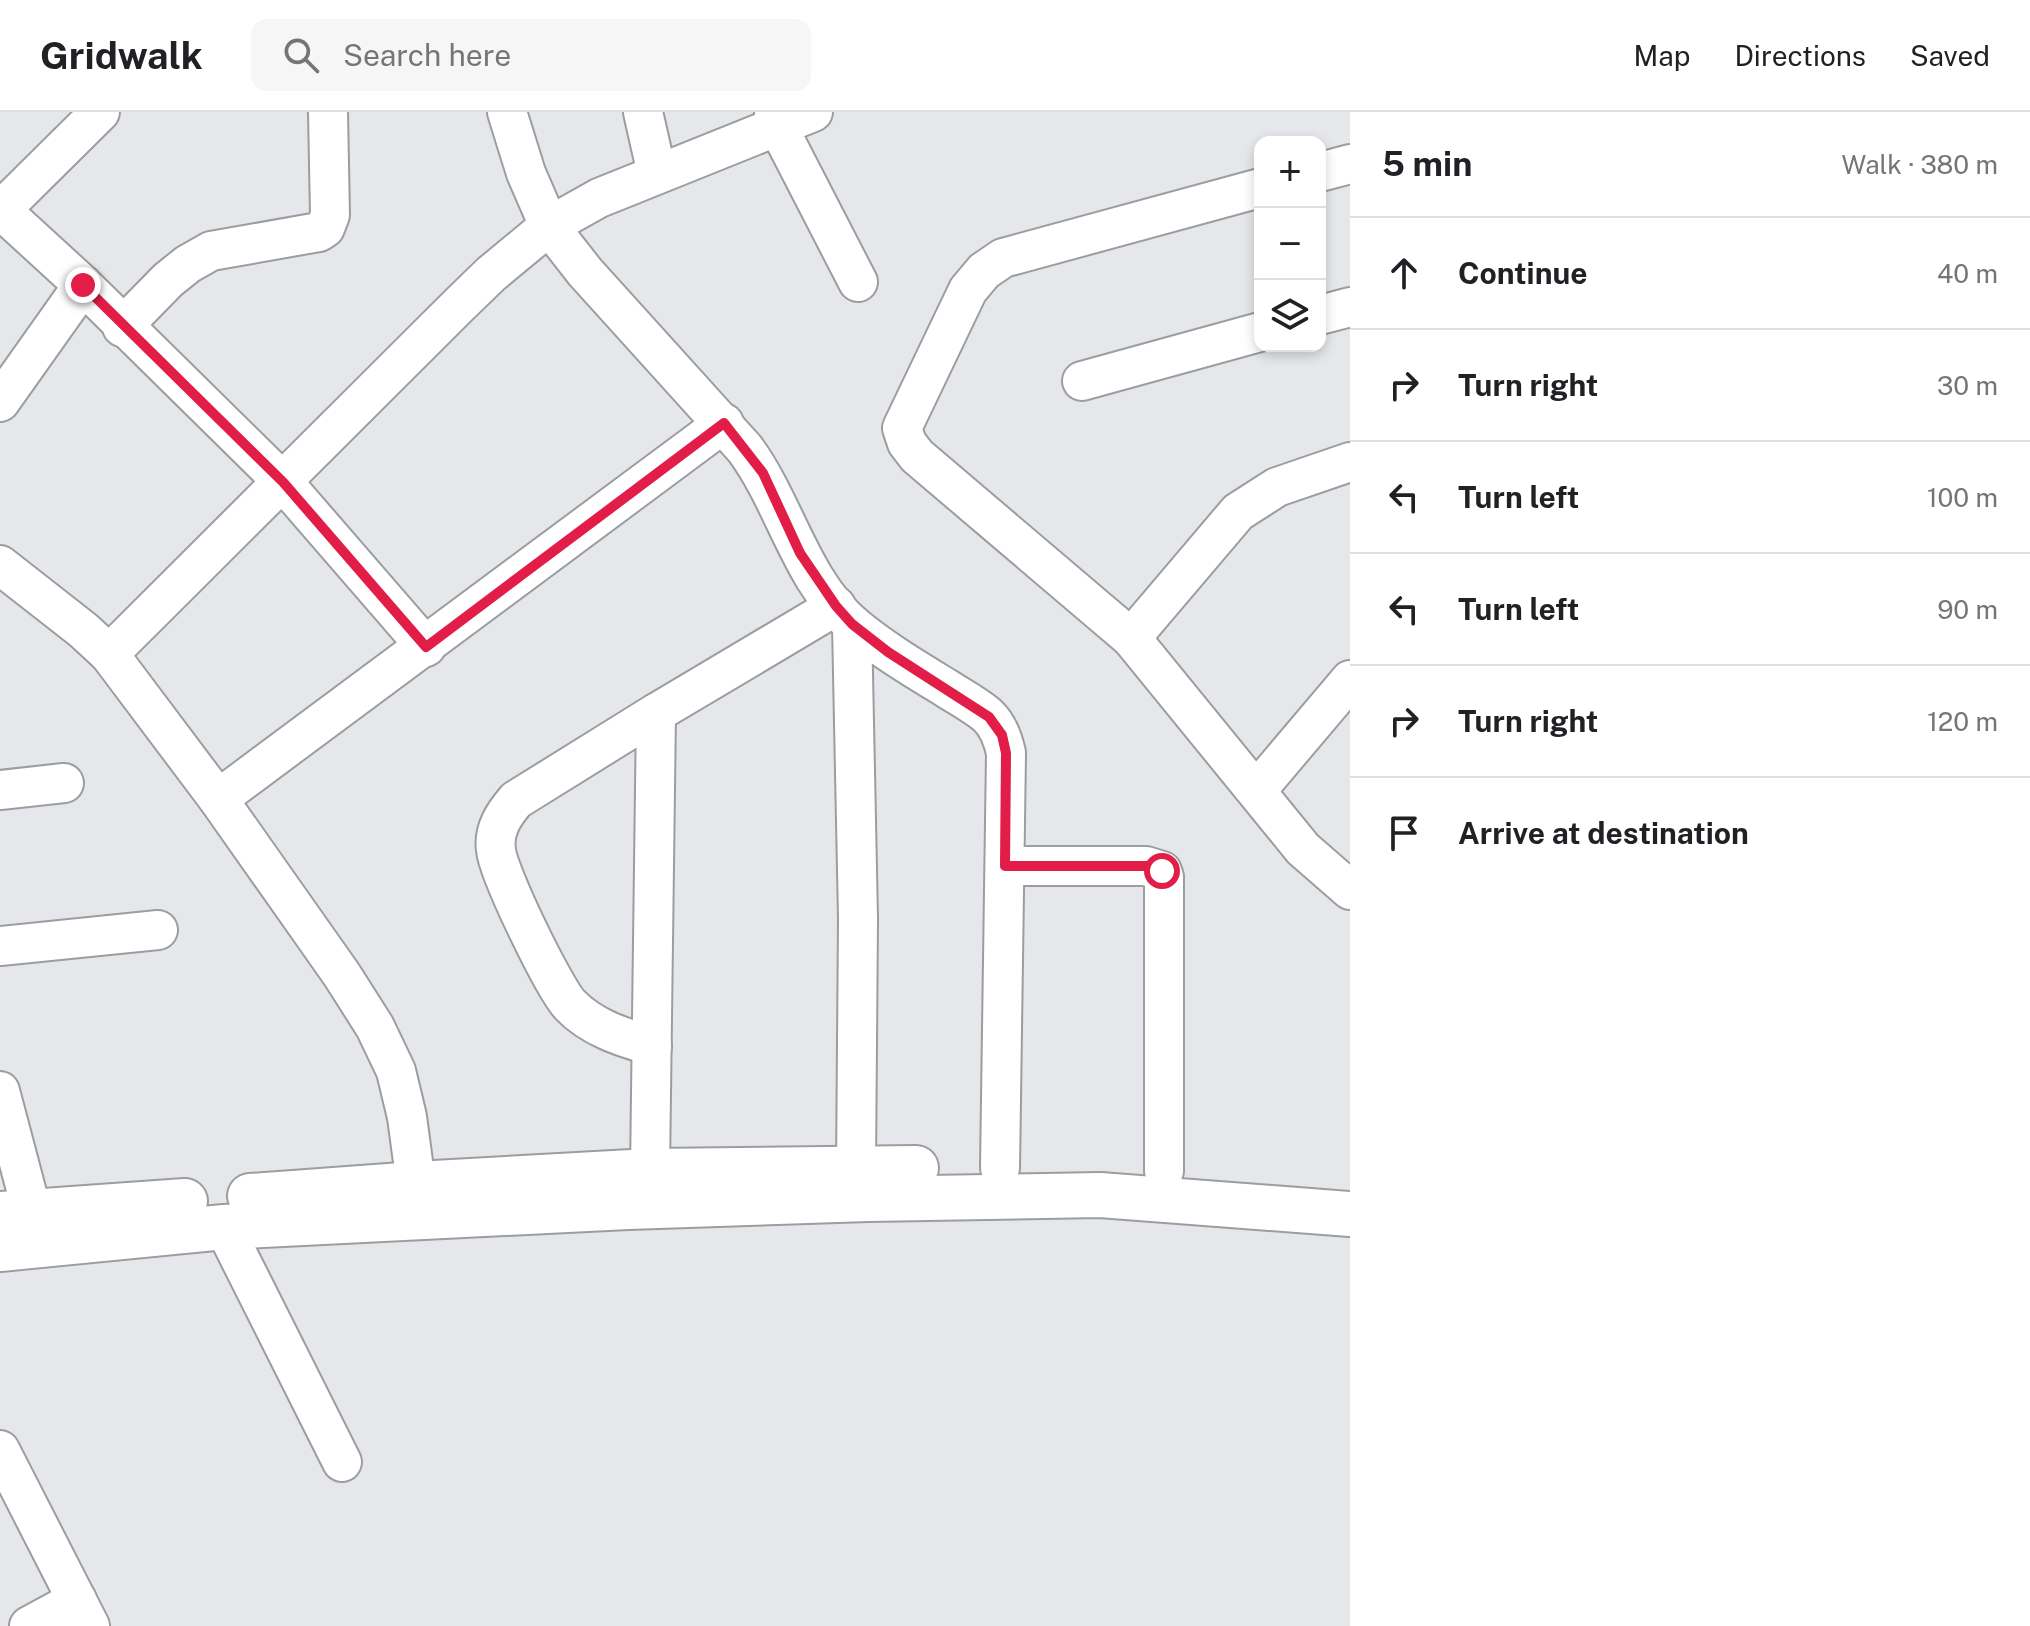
<!DOCTYPE html>
<meta charset="utf-8">
<style>
body{margin:0;font-family:"Public Sans",sans-serif;background:#f6f6f6;color:#202124}
.controls{position:absolute;right:24px;top:24px;display:grid;overflow:hidden;border-radius:16px;box-shadow:0 4px 12px #0003}
.controls button{width:72px;height:72px;display:grid;place-items:center;padding:0;border:0;border-bottom:2px solid #e0e0e0;background:#fff;color:#202124;font:40px sans-serif}
.stop{position:absolute;width:24px;height:24px;margin:-18px;border:6px solid #e11d48;border-radius:50%;background:#fff}
.stop.end{background:#e11d48;border-color:#fff;box-shadow:0 2px 8px #0008}
.list{margin:0;padding:0;list-style:none}
h2{display:flex;justify-content:space-between;align-items:center;height:104px;margin:0;padding:0 32px;font-size:34px}
h2 small{font-size:26px;font-weight:400;color:#757577}
.list li{display:grid;grid-template-columns:52px 1fr auto;gap:24px;align-items:center;box-sizing:border-box;height:112px;padding:0 32px;border-top:2px solid #e0e0e0}
.list b{display:block;font-size:30px;white-space:nowrap}
.list em{font-size:26px;font-style:normal;color:#757577}
.icon{flex:none;width:44px;height:44px;fill:none;stroke:currentColor;stroke-width:2;stroke-linecap:round;stroke-linejoin:round}
.map{position:relative;flex:none;width:1350px;height:1514px;overflow:hidden}
header{display:flex;align-items:center;gap:48px;box-sizing:border-box;height:112px;padding:0 40px;background:#fff;border-bottom:2px solid #e0e0e0}
header strong{font-size:38px}
nav{display:flex;gap:44px;margin-inline-start:auto;font-size:28px}
.search{width:560px;height:72px;background:#f6f6f6;display:flex;align-items:center;gap:20px;box-sizing:border-box;padding:0 28px;border-radius:16px;color:#757577;font-size:30px}
main{display:flex}
aside{flex:1;background:#fff}
.map>svg:first-child{display:block}
.lines{fill:none;stroke-linecap:round;stroke-linejoin:round}
.minor-casing{stroke:#9b9d9f;stroke-width:42}
.highway-casing{stroke:#9b9d9f;stroke-width:48}
.minor{stroke:#fff;stroke-width:38}
.highway{stroke:#fff;stroke-width:44}
.route{stroke:#e11d48;stroke-width:10}
</style>
<header>
<strong>Gridwalk</strong>
<div class="search"><svg class="icon" aria-label="search" viewBox="0 0 24 24"><circle cx="10" cy="10" r="6"/><path d="M15 15l6 6"/></svg>Search here</div>
<nav><a>Map</a><a>Directions</a><a>Saved</a></nav>
</header>
<main>
<div class="map">
<svg width="1350" height="1514" viewBox="0 0 1350 1514">
<rect width="100%" height="100%" fill="#e6e7ea"/>
<g class="lines">
<defs>
<g id="minor">
<path d="M507 0 526 61 549 114 585 160 745 337C786 393 800 467 854 514 883 538 915 557 946 576 960 585 975 593 987 603 998 613 1003 627 1006 641L1000 1056"/>
<polyline points="643,0 657,62"/>
<polyline points="774,0 777,13 858,170"/>
<polyline points="1320,60 1350,52"/>
<polyline points="1260,76 1003,146 984,159 968,178 902,316 907,331 917,344 1131,526 1303,737 1350,778"/>
<polyline points="0,97 83,173 283,370 426,535"/>
<polyline points="1,98 100,0"/>
<polyline points="1320,203 1350,195"/>
<polyline points="122,215 168,168 188,152 211,139 319,120 325,116 330,103 328,0"/>
<polyline points="1082,269 1260,220"/>
<polyline points="0,290 83,173"/>
<polyline points="0,453 83,518 109,542 218,687 342,863 375,915 396,959 407,1005 416,1072"/>
<polyline points="852,512 858,807 856,1056"/>
<polyline points="1131,526 1238,400 1277,375 1350,350"/>
<polyline points="109,542 458,194 491,162 549,114 599,86 813,0"/>
<polyline points="0,678 64,671"/>
<polyline points="1257,678 1350,568"/>
<polyline points="218,687 724,311"/>
<polyline points="1005,754 1146,754 1162,759 1164,765 1164,1059"/>
<polyline points="0,834 158,818"/>
<path d="M652 934C622 925 592 916 570 893 554 876 498 761 496 738 493 718 504 702 516 688L656 601"/>
<polyline points="0,979 32,1100"/>
<polyline points="650,1059 656,601 836,494"/>
<polyline points="224,1115 342,1350"/>
<polyline points="0,1338 90,1514"/>
<polyline points="29,1514 77,1488"/>
</g>
<g id="highway">
<polyline points="250,1084 416,1072 650,1059 916,1056"/>
<polyline points="0,1102 185,1089"/>
<polyline points="0,1137 224,1115 628,1095 868,1087 1100,1083 1350,1102"/>
</g>
</defs>
<!-- minor casing -->
<use href="#minor" class="minor-casing"/>
<!-- highway casing -->
<use href="#highway" class="highway-casing"/>
<!-- minor -->
<use href="#minor" class="minor"/>
<!-- highway -->
<use href="#highway" class="highway"/>
</g>
<g class="lines">
<!-- route -->
<polyline class="route" points="83,173 283,370 426,535 724,311 763,361 800,441 836,494 852,512 888,540 989,605 1002,623 1006,641 1005,754 1146,754 1162,759"/>
</g>
</svg>
<div class="controls">
<button>+</button>
<button>−</button>
<button><svg class="icon" aria-label="layers" viewBox="0 0 24 24"><path d="M12 4l9 5-9 5-9-5zM3 14l9 5 9-5"/></svg></button>
</div>
<div class="stop" style="left:1162px;top:759px"></div>
<div class="stop end" style="left:83px;top:173px"></div>
</div>
<aside>
<h2>5 min<small>Walk · 380 m</small></h2>
<ul class="list">
<li><svg class="icon" aria-label="ahead" viewBox="0 0 24 24"><path d="M12 20V5M6 11l6-6 6 6"/></svg><div><b>Continue</b></div><em>40 m</em></li>
<li><svg class="icon" aria-label="right" viewBox="0 0 24 24"><path d="M7 20v-9h11M14 6l5 5-5 5"/></svg><div><b>Turn right</b></div><em>30 m</em></li>
<li><svg class="icon" aria-label="left" viewBox="0 0 24 24"><path d="M17 20v-9H6M10 6l-5 5 5 5"/></svg><div><b>Turn left</b></div><em>100 m</em></li>
<li><svg class="icon" aria-label="left" viewBox="0 0 24 24"><path d="M17 20v-9H6M10 6l-5 5 5 5"/></svg><div><b>Turn left</b></div><em>90 m</em></li>
<li><svg class="icon" aria-label="right" viewBox="0 0 24 24"><path d="M7 20v-9h11M14 6l5 5-5 5"/></svg><div><b>Turn right</b></div><em>120 m</em></li>
<li><svg class="icon" aria-label="arrive" viewBox="0 0 24 24"><path d="M6 21V4h12l-3 4 3 4H6"/></svg><div><b>Arrive at destination</b></div></li>
</ul>
</aside>
</main>
